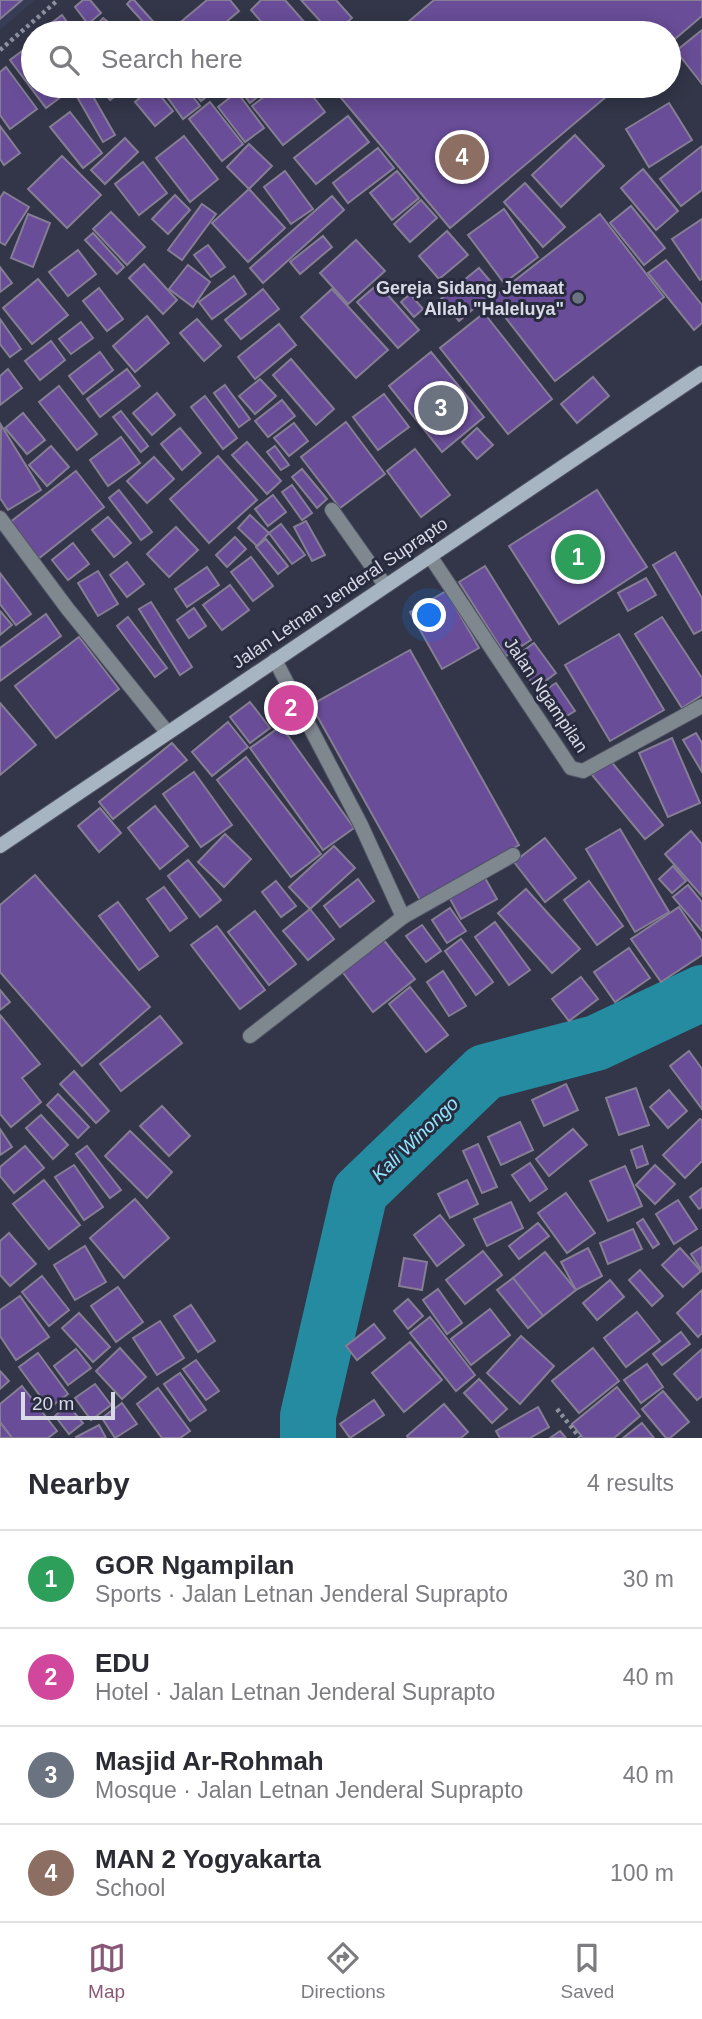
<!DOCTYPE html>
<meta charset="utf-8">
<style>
body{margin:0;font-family:Arial,sans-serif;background:#f7f7f7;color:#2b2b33}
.scale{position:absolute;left:21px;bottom:18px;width:94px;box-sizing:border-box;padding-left:7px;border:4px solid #d8dae6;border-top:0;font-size:19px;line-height:24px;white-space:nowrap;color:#d8dae6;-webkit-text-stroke:5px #282b3e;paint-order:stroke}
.you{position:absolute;left:430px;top:616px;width:24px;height:24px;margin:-18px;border:5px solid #fff;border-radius:50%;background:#1a73e8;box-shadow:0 0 0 10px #1a73e833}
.badge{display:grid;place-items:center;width:46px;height:46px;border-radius:50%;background:#885876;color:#fff;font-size:23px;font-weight:700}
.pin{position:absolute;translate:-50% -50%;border:4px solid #fff;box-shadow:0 2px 7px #0006}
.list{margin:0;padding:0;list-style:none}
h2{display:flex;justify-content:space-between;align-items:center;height:91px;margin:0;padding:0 28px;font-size:30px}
h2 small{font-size:23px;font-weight:400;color:#7c7c81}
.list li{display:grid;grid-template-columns:46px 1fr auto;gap:21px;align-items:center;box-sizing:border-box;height:98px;padding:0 28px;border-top:2px solid #e1e1e2}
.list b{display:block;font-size:26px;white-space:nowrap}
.list p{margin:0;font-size:23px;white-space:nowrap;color:#7c7c81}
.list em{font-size:23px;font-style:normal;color:#7c7c81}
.icon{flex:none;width:38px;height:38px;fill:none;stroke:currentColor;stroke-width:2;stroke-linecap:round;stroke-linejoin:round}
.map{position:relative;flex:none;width:702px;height:1438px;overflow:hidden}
.search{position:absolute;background:#fff;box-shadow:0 4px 18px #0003;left:21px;right:21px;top:21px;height:77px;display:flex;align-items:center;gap:18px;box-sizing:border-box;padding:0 24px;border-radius:38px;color:#7c7c81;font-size:26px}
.sheet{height:483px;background:#fff}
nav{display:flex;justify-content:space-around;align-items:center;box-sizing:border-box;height:98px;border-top:2px solid #e1e1e2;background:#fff;font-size:19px;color:#7c7c81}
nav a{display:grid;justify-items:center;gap:4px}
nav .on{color:#885876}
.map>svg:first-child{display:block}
.built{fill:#383d56}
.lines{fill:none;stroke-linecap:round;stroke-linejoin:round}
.river{stroke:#248ba1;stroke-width:56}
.building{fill:#694d98;stroke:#857e94;stroke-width:2}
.service-casing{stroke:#505464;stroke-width:16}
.minor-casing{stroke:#505464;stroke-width:16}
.secondary-casing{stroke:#505464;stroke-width:16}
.path{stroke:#8c8f9d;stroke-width:4.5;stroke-dasharray:3.5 3.5;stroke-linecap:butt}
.service{stroke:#7f878f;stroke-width:14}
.minor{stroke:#7f878f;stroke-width:14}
.secondary{stroke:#a7b4c1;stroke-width:14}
.worship-dot{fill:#6b7280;stroke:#282b3e;stroke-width:2.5}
.labels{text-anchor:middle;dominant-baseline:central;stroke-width:6;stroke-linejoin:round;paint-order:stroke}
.poi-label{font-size:18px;font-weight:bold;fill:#d8dae6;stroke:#282b3e;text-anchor:end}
.street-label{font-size:18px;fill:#d8dae6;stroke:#282b3e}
.water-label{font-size:19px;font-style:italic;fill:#91e8fe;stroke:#282b3e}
</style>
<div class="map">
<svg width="702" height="1438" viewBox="0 0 702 1438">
<rect width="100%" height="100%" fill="#323648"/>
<!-- built -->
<polygon class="built" points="0,0 35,0 0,30"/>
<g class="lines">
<!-- river -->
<polyline class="river" points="308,1438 308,1416 360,1192 485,1072 596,1043 702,993"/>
</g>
<!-- building -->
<g class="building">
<polygon points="0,0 22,0 0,19"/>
<polygon points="83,0 90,0 101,13 88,24 75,7"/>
<polygon points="131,0 134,0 158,27 152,32 127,4"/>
<polygon points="207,0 230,0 239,11 213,33 184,33 177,25"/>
<polygon points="261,0 285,0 314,33 271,33 251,10"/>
<polygon points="301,0 336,0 352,18 334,33 331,33"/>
<polygon points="434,0 702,0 702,16 669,44 669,33 395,33"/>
<polygon points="62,15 75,33 47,33 44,29"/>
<polygon points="103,18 123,33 104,33 96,26"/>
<polygon points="702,30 702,84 676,51"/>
<polygon points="26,48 33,57 33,86 55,86 62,96 46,108 10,60"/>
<polygon points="6,67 37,109 10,129 0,115 0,72"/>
<polygon points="81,86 87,86 115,135 103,142 73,90"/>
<polygon points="99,86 131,86 110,100"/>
<polygon points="176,86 185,86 200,106 183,119 165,94"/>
<polygon points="189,86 207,86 212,92 201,101"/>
<polygon points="242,86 270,86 250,103 239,88"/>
<polygon points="278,86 305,86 325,112 283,145 252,106"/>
<polygon points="331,86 619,86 450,228"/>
<polygon points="153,87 173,111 155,126 135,102"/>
<polygon points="237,92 264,128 245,142 218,107"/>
<polygon points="210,102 243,144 222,161 189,119"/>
<polygon points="669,103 692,140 649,167 626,129"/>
<polygon points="70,112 102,153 83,168 50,127"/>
<polygon points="348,116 369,142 316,184 294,158"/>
<polygon points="0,126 20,153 4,165 0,159"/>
<polygon points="575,135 604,166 561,207 532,175"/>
<polygon points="184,136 218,179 190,202 156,158"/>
<polygon points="125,138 138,152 105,184 91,170"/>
<polygon points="249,144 272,166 249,189 227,167"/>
<polygon points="702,146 702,190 681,206 660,179"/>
<polygon points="378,148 394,168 348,203 333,183"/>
<polygon points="62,156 101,195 67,228 28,189"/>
<polygon points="143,162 167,193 139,215 115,184"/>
<polygon points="643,169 678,211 656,230 621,188"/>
<polygon points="285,171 313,209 291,224 264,187"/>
<polygon points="397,171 419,198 392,220 370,193"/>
<polygon points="525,183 565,227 543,247 504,202"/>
<polygon points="249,189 285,228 248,262 212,223"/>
<polygon points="4,192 29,207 5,245 0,242 0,198"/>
<polygon points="175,195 190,210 168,234 152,219"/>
<polygon points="332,196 344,210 263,283 250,268"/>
<polygon points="421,200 437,218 410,242 394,224"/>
<polygon points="202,204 216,214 182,260 168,250"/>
<polygon points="631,206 665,248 644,265 610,223"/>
<polygon points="504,209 538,257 504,283 468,235"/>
<polygon points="111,212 145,247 127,265 93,229"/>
<polygon points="28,214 50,223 33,267 11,258"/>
<polygon points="600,214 664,297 555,381 491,299"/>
<polygon points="702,219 702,279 700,280 672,239"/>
<polygon points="447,231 468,255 439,279 419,256"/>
<polygon points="93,233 124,267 117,274 85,240"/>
<polygon points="323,236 332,247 300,274 290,262"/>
<polygon points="356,240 385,271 348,304 320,273"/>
<polygon points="208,245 225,267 211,277 194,255"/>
<polygon points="78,250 96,274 68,296 49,272"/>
<polygon points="666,260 702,305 702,323 694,330 648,273"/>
<polygon points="144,264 177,300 163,314 129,278"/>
<polygon points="188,265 210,282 193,307 169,289"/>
<polygon points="0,267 12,283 0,292"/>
<polygon points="479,268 497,289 459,321 441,299"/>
<polygon points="234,276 246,294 212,319 199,302"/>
<polygon points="38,279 68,315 32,344 3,308"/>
<polygon points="378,284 419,330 398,348 357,302"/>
<polygon points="99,288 123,319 107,331 83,301"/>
<polygon points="263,289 279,309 241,339 225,320"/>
<polygon points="332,289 388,350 356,378 301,317"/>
<polygon points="410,294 423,309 414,317 401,302"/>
<polygon points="484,313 552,399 508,434 440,348"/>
<polygon points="147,316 169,343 135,372 113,346"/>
<polygon points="0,319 21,349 10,357 0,344"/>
<polygon points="197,319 221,346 204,361 180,333"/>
<polygon points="81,322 93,338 71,354 59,339"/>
<polygon points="279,324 296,345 255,379 238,357"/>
<polygon points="51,341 65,360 40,380 25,361"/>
<polygon points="100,352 113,370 83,394 69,376"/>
<polygon points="431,352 484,417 442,452 389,386"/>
<polygon points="291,359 334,409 316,425 273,375"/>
<polygon points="8,369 22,388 0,405 0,376"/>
<polygon points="127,369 140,386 100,417 87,399"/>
<polygon points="593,377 609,396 577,423 561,404"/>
<polygon points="260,379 276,396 255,414 239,396"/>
<polygon points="225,385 250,419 239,427 214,393"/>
<polygon points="59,386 97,434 77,450 39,402"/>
<polygon points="157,393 175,415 152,435 133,413"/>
<polygon points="384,394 409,427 378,450 353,417"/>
<polygon points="205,396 237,438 223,449 191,407"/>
<polygon points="282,400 295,416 268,437 255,421"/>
<polygon points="121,411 148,446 141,452 113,417"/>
<polygon points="23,413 45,440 27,454 5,428"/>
<polygon points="346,422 385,474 340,508 301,457"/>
<polygon points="294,423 308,441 289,456 274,438"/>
<polygon points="1,425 41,490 8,510 0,498"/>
<polygon points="180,428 201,453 182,470 161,444"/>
<polygon points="477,428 493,445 477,459 462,442"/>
<polygon points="121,437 140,463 108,486 90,460"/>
<polygon points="247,442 281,481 267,494 232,455"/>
<polygon points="51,446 69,467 47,486 29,465"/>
<polygon points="275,446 289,465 281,470 267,452"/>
<polygon points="415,449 450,495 421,517 387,471"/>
<polygon points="218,456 257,500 209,543 170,499"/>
<polygon points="154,457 174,479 147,503 127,481"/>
<polygon points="302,469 327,499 317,508 292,477"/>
<polygon points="76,471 104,507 38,559 9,523"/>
<polygon points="292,485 312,513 302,520 282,492"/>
<polygon points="119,490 152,532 141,540 109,498"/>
<polygon points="597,490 647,567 559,624 509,546"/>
<polygon points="273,495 286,512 268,526 255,509"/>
<polygon points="250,515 269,533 257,546 238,528"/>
<polygon points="108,517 131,543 114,557 92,530"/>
<polygon points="306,521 325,555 312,561 294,527"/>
<polygon points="281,524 305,555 292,564 269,533"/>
<polygon points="176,527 198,550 169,577 147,554"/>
<polygon points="235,537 246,549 227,567 216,555"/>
<polygon points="266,539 288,566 278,574 256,547"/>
<polygon points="73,543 89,564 68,580 52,560"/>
<polygon points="675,552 702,598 702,630 694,634 653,565"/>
<polygon points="251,557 273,586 253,601 231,572"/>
<polygon points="127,562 144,584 127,597 110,575"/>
<polygon points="485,566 531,640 506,656 459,582"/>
<polygon points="207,567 219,585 187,607 175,589"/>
<polygon points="98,571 118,604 98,616 78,583"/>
<polygon points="0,573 31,614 16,625 0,604"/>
<polygon points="646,578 656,595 628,611 618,593"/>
<polygon points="230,585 249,610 222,630 203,605"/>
<polygon points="446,591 479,648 442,669 410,612"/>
<polygon points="151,602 192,667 180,675 139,609"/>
<polygon points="194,608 206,626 189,638 177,620"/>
<polygon points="0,611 12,625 0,635"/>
<polygon points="46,614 61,636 0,681 0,648"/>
<polygon points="128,617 167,668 155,677 117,626"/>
<polygon points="662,617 702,678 702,695 682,708 635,634"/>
<polygon points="619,634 664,710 610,741 565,665"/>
<polygon points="79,637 119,689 56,738 15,686"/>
<polygon points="534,643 556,673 536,688 514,658"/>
<polygon points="410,650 519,845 420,900 311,705"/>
<polygon points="556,683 575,711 560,720 542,692"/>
<polygon points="250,702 270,728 250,743 230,717"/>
<polygon points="0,703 36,745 0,775"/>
<polygon points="228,722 248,747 212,776 192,752"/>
<polygon points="281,726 354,828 323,850 250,748"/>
<polygon points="696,733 702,743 702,772 683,740"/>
<polygon points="672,738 700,803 668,817 639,753"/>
<polygon points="172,743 187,760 113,819 99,802"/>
<polygon points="246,757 321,854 291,877 217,780"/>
<polygon points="610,760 663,825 645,839 592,775"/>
<polygon points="194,772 232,825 201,847 163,794"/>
<polygon points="155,806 188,846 160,869 128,828"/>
<polygon points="100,808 121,833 99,852 78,826"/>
<polygon points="620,829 669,912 635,932 586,849"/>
<polygon points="691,831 702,844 702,896 665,854"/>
<polygon points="225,834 251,859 224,887 198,862"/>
<polygon points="545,838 576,878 545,902 514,862"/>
<polygon points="334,846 355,868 310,909 289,887"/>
<polygon points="188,860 221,900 200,917 168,876"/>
<polygon points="673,866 686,881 672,893 659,879"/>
<polygon points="35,875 150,1007 82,1066 0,972 0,905"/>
<polygon points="485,878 497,899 461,919 449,897"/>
<polygon points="358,879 374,901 340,927 324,906"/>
<polygon points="276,881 296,906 281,917 262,892"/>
<polygon points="589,881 623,926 597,945 564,900"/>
<polygon points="688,885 702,902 702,931 673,897"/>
<polygon points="164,887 187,918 170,931 147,899"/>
<polygon points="526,889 580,949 552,973 498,913"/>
<polygon points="118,902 158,956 139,970 99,916"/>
<polygon points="679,907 702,941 702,955 661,982 631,939"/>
<polygon points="450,908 466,931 447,943 432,920"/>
<polygon points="310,909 334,939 308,960 283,931"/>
<polygon points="255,911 296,964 269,985 228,932"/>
<polygon points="495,922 530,970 509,985 475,937"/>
<polygon points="422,925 441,951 426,962 406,936"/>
<polygon points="217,926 265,990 240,1009 191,945"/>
<polygon points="382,938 415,979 373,1012 341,970"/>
<polygon points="461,939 493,982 476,995 445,951"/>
<polygon points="629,948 650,978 615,1002 594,972"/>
<polygon points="443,971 466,1006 449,1016 427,982"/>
<polygon points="581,977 598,999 569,1021 552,999"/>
<polygon points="410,987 448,1035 426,1052 389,1004"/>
<polygon points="0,990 10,1002 0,1010"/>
<polygon points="0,1015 40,1064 22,1078 41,1102 11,1127 0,1114"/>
<polygon points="160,1016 182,1043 121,1091 100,1064"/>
<polygon points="689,1051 702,1069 702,1109 670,1066"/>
<polygon points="74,1071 109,1111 96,1123 60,1084"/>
<polygon points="566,1084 578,1110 544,1126 532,1100"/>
<polygon points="636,1088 649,1125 619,1135 606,1098"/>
<polygon points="669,1090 687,1111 668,1128 650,1107"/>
<polygon points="58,1094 89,1127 78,1138 47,1105"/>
<polygon points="162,1106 190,1136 169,1156 140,1126"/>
<polygon points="41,1115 68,1145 53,1159 26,1128"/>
<polygon points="700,1119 702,1120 702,1161 685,1178 663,1155"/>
<polygon points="520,1122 533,1150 501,1165 488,1137"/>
<polygon points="0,1129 12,1147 0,1155"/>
<polygon points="573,1129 587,1145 549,1176 536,1159"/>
<polygon points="130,1131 172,1172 147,1198 105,1156"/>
<polygon points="478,1144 497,1187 482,1193 463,1151"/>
<polygon points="25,1146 44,1168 14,1193 0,1176 0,1167"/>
<polygon points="87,1146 121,1190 110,1198 76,1154"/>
<polygon points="642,1146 648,1164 637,1168 631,1150"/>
<polygon points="530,1163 547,1189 530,1201 512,1175"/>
<polygon points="74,1165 103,1207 84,1220 55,1177"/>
<polygon points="655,1165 675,1184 655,1204 636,1185"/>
<polygon points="625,1166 642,1206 608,1221 590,1181"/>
<polygon points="44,1180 80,1225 49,1249 13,1204"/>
<polygon points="467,1180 478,1204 450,1218 438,1194"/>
<polygon points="702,1188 702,1207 699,1209 690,1197"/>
<polygon points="566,1193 595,1233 567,1253 538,1213"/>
<polygon points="135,1199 169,1238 124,1278 90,1238"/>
<polygon points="678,1200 697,1229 674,1244 656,1214"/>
<polygon points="511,1202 523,1228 487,1246 474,1219"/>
<polygon points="440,1215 464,1245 437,1266 414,1235"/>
<polygon points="643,1219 659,1244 653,1248 637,1223"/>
<polygon points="538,1223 549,1236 519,1259 509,1246"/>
<polygon points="633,1229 642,1249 608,1264 600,1243"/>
<polygon points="9,1233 36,1264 10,1286 0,1275 0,1241"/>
<polygon points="85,1246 106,1282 75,1300 54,1265"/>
<polygon points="702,1247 702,1271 691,1254"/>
<polygon points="588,1248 602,1276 576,1290 561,1262"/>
<polygon points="680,1248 701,1271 683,1287 662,1265"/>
<polygon points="483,1251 502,1275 465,1304 446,1280"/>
<polygon points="545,1252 576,1290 543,1316 513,1278"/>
<polygon points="404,1258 427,1262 422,1290 399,1286"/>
<polygon points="640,1270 663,1296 652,1306 629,1280"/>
<polygon points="42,1276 69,1310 49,1326 22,1292"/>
<polygon points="513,1278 543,1316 528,1328 497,1290"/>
<polygon points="610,1280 624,1297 597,1320 583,1303"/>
<polygon points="118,1287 143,1322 116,1342 91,1306"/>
<polygon points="438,1289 462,1323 447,1334 423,1300"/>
<polygon points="702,1290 702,1333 698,1337 677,1313"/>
<polygon points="20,1296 49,1337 16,1360 0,1336 0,1310"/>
<polygon points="408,1299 423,1316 408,1329 394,1311"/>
<polygon points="191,1305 215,1341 198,1352 174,1316"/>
<polygon points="490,1309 510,1335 471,1365 451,1339"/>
<polygon points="637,1312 660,1341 626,1367 604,1338"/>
<polygon points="79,1313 110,1347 93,1362 62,1328"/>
<polygon points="430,1317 475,1375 456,1391 410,1333"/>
<polygon points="160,1321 184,1358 157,1375 133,1338"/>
<polygon points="374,1324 385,1338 357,1360 346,1346"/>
<polygon points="681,1332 690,1344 662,1365 653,1354"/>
<polygon points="521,1336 554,1366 520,1404 487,1373"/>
<polygon points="410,1342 442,1380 404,1412 372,1373"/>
<polygon points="120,1348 146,1377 122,1399 96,1371"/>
<polygon points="593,1348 619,1381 579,1413 552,1381"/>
<polygon points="76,1349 91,1368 68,1385 54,1366"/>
<polygon points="702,1349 702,1396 697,1400 674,1374"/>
<polygon points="38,1353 68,1394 49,1408 19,1367"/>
<polygon points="196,1360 219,1391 206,1400 183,1369"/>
<polygon points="647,1364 663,1387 641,1403 624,1380"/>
<polygon points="0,1371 9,1381 0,1389"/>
<polygon points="180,1373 206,1410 190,1421 164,1384"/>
<polygon points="479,1379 507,1409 492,1423 464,1393"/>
<polygon points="95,1384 111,1405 91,1420 75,1398"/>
<polygon points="22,1386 57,1431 48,1438 12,1438 0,1422 0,1404"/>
<polygon points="617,1387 640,1416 614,1438 583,1438 572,1424"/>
<polygon points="158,1388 190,1431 180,1438 162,1438 137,1404"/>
<polygon points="663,1391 689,1422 670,1438 666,1438 642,1409"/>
<polygon points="374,1400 384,1415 350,1438 340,1424"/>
<polygon points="122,1403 137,1424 115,1438 102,1418"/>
<polygon points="444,1404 468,1432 461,1438 408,1438 407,1436"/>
<polygon points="68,1405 83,1423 69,1434 55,1416"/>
<polygon points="538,1407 549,1427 530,1438 500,1438 496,1431"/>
<polygon points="0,1422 12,1438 0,1438"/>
<polygon points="642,1423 654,1438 623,1438"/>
<polygon points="99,1425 106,1438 77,1438 76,1437"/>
<polygon points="560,1431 566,1438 550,1438"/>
</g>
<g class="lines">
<defs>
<g id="service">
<polyline points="275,660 361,825 403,917"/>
<polyline points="250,1036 403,917 513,855"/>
</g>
<g id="minor">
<polyline points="332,510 385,585"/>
<polyline points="0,518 67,608 167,732"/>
<polyline points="430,556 571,768 583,771 702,706"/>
</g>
<polyline id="secondary" points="0,846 702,373"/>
</defs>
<!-- service casing -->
<use href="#service" class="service-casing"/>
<!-- minor casing -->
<use href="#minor" class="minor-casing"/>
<!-- secondary casing -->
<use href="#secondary" class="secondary-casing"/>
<!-- path -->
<g class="path">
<polyline points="0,50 58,0"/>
<polyline points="557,1409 580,1438"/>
</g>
<!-- service -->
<use href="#service" class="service"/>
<!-- minor -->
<use href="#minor" class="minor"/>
<!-- secondary -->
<use href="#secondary" class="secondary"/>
</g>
<!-- markers -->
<circle class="worship-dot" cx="578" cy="298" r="7"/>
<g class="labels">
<!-- poi labels -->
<g class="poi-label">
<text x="564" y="288">Gereja Sidang Jemaat<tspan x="564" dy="21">Allah "Haleluya"</tspan></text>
</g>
<!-- street labels -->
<g class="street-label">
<text transform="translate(340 593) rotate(-34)">Jalan Letnan Jenderal Suprapto</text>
<text transform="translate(546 695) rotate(56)">Jalan Ngampilan</text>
</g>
<!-- water labels -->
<g class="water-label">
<text transform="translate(415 1139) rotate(-44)">Kali Winongo</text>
</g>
</g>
</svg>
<div class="scale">20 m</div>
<div class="you"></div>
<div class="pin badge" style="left:578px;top:557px;background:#2e9e5b">1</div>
<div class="pin badge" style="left:291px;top:708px;background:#d1479c">2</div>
<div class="pin badge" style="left:441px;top:408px;background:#6b7280">3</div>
<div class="pin badge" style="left:462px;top:157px;background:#8d6e63">4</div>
<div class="search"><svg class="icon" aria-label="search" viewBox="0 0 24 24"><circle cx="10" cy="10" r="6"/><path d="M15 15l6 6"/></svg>Search here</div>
</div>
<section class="sheet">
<h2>Nearby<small>4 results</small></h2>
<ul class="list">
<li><span class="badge" style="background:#2e9e5b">1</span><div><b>GOR Ngampilan</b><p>Sports · Jalan Letnan Jenderal Suprapto</p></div><em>30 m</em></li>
<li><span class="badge" style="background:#d1479c">2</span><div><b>EDU</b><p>Hotel · Jalan Letnan Jenderal Suprapto</p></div><em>40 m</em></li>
<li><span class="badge" style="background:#6b7280">3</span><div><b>Masjid Ar-Rohmah</b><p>Mosque · Jalan Letnan Jenderal Suprapto</p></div><em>40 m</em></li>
<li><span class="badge" style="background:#8d6e63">4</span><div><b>MAN 2 Yogyakarta</b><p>School</p></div><em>100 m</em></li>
</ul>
</section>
<nav>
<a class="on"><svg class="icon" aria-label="map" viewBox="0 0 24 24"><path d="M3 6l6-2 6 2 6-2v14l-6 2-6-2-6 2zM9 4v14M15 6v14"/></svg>Map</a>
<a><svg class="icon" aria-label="directions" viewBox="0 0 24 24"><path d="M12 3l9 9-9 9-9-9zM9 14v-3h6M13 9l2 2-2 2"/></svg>Directions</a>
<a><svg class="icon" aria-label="saved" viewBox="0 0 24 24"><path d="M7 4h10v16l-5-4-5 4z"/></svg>Saved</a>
</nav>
